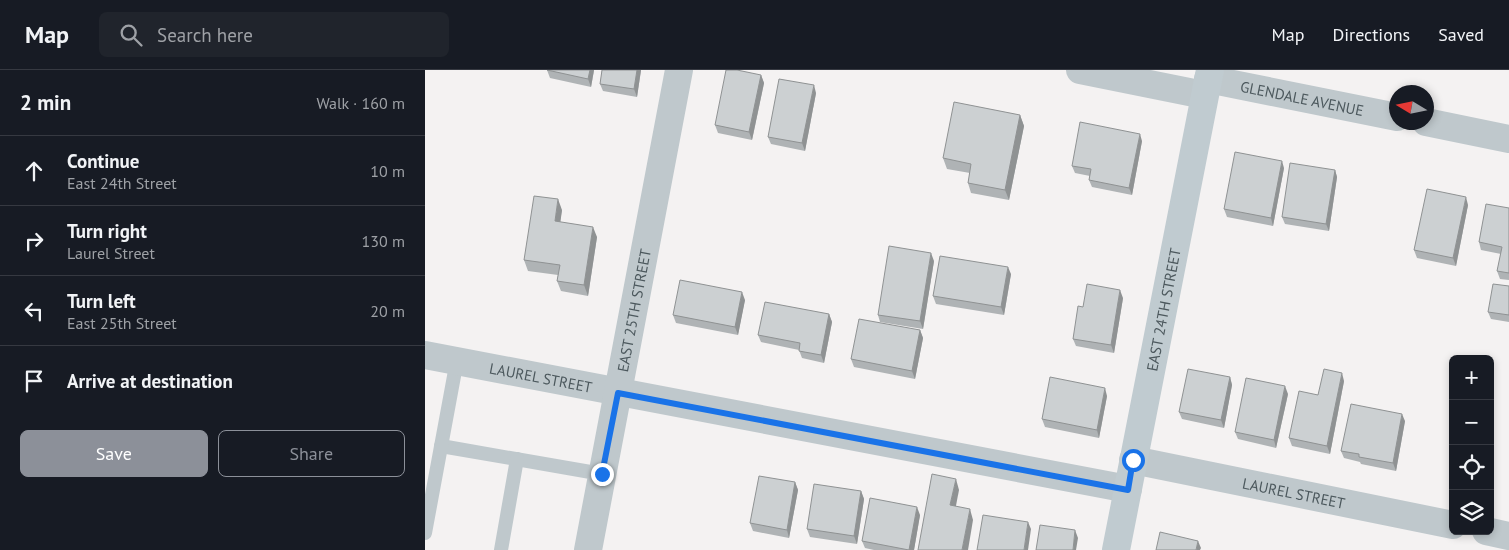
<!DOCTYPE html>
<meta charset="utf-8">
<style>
body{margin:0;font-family:"PT Sans",sans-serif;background:#20242c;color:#f1f3f6}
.controls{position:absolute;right:15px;bottom:15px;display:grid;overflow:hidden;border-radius:8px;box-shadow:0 2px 8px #0003}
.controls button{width:45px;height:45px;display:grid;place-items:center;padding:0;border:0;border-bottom:1px solid #363941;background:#171b24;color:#f1f3f6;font:25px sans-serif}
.compass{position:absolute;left:964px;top:15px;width:45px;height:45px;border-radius:50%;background:#171b24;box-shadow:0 2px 8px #0003;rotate:280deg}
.stop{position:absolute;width:15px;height:15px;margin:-11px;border:4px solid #1a73e8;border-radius:50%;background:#fff}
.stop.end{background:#1a73e8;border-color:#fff;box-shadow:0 1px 5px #0008}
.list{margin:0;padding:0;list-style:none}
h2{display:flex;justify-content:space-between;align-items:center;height:65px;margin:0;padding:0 20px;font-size:21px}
h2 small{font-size:16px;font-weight:400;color:#9ea1a6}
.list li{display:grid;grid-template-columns:32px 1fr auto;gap:15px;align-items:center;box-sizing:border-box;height:70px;padding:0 20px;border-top:1px solid #363941}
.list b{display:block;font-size:19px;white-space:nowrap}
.list p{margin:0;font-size:16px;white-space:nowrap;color:#9ea1a6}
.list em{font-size:16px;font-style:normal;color:#9ea1a6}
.actions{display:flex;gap:10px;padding:15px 20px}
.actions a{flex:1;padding:11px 0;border:1px solid #8c9099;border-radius:8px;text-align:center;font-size:18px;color:#8c9099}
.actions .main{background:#8c9099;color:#fff}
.icon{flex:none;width:28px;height:28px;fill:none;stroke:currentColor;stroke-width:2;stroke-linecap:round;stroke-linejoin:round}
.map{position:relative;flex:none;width:1084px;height:480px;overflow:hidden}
header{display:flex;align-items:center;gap:30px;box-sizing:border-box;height:70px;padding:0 25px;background:#171b24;border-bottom:1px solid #363941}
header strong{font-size:24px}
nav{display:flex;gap:28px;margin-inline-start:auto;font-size:18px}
.search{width:350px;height:45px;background:#20242c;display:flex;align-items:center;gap:12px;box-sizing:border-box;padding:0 18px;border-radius:8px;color:#9ea1a6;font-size:19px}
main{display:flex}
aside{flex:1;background:#171b24}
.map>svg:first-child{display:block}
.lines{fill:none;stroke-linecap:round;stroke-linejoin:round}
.service{stroke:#bfc8cc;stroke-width:14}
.minor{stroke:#bfc8cc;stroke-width:28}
.secondary{stroke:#c0cbd0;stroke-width:28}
.wall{fill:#afb3b5}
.shaded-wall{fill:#8f9293}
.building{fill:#ccd0d2;stroke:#8f9293}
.route{stroke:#1a73e8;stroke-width:6}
.labels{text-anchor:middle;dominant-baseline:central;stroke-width:4;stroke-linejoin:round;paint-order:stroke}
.street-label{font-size:15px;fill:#4c585d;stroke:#fff}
</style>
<header>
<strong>Map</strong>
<div class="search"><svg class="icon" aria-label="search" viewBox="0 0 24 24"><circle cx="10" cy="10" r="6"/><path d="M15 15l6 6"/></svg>Search here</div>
<nav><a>Map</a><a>Directions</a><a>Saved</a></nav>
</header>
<main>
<aside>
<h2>2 min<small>Walk · 160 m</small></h2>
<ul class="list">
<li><svg class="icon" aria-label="ahead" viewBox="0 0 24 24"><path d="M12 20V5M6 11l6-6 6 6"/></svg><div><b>Continue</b><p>East 24th Street</p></div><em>10 m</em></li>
<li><svg class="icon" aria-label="right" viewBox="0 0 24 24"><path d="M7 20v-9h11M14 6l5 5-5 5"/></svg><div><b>Turn right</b><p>Laurel Street</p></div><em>130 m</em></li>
<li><svg class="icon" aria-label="left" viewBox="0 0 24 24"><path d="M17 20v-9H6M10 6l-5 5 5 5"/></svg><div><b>Turn left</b><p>East 25th Street</p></div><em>20 m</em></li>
<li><svg class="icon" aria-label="arrive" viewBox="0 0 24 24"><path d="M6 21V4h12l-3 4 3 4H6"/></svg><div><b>Arrive at destination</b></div></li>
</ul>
<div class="actions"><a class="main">Save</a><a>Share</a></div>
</aside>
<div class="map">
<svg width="1084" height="480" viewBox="0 0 1084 480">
<rect width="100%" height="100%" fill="#f4f2f2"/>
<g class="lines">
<!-- service -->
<g class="service">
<polyline points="16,376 177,404"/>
<polyline points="0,463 32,290"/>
<polyline points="76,480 92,389"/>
</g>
<!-- minor -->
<g class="minor">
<polyline points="655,0 779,25"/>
<path id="s1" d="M783 9 972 47"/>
<polyline points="1001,52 1084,69"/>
<path id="s2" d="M0 285 703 419"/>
<path id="s3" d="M708 390 1028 455"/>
<polyline points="1061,461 1084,466"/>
<path id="s4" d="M163 480 254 0"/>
</g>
<!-- secondary -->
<path class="secondary" id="s5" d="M691 480 785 0"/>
</g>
<!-- wall -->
<g class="wall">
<polygon points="122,0 169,0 166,17 125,8"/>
<polygon points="177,0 216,0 212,27 178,21 175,14"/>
<polygon points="336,5 339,13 327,70 293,63 290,55"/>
<polygon points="391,23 380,81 346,74 343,67"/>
<polygon points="595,45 599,56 584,130 546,123 543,113 545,103 522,99 518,88"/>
<polygon points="717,71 707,125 667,117 664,110 665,106 650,103 647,96"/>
<polygon points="859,98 848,156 802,147 799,139"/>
<polygon points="910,100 912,107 904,161 860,154 857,147"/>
<polygon points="1043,135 1031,196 992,188 989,180"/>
<polygon points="1084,138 1084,210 1075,209 1072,201 1076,184 1056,180 1054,172"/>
<polygon points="137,140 135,152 172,167 163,226 136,221 132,211 133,205 103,201 99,190"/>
<polygon points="509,191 498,259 455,252 453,245"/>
<polygon points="586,204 579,245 511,234 508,226"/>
<polygon points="1084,216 1084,252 1066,249 1063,242"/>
<polygon points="698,228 689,283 651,276 648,269 658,237"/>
<polygon points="320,230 313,265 251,253 248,245"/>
<polygon points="404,244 407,252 399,293 377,288 374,280 336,272 333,265"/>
<polygon points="495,260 498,268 490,309 429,297 426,289"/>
<polygon points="805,307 807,315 799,358 757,349 754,342"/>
<polygon points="919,311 905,384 867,376 864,368 893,325"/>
<polygon points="863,324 851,378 813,369 810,362"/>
<polygon points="682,326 674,368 620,357 617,349"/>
<polygon points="980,351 971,401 936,394 935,392 919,388 916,381"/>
<polygon points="370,412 373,420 364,468 328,461 325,453"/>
<polygon points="436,421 439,429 432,474 385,467 382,459"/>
<polygon points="495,445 489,480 449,480 440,478 437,471"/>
</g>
<!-- shaded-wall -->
<g class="shaded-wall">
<polygon points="165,0 169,0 166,17 163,9"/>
<polygon points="212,0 216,0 212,27 209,19"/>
<polygon points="336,5 339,13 327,70 324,62"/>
<polygon points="389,15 391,23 380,81 377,73"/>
<polygon points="595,45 599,56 584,130 580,120"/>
<polygon points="715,64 717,71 707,125 704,118"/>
<polygon points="857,91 859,98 848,156 846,148"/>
<polygon points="910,100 912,107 904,161 901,154"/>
<polygon points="1041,127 1043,135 1031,196 1028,188"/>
<polygon points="133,129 137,140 134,162 130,151"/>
<polygon points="168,157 172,167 163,226 159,215"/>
<polygon points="506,183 509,191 498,259 495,251"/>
<polygon points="583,197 586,204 579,245 576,237"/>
<polygon points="695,220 698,228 689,283 686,275"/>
<polygon points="317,222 320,230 313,265 310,257"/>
<polygon points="404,244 407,252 399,293 396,285"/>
<polygon points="495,260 498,268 490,309 487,301"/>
<polygon points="917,303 919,311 905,384 902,376"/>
<polygon points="805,307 807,315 799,358 796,350"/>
<polygon points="860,316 863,324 851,378 849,370"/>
<polygon points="680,318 682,326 674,368 672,360"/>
<polygon points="977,344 980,351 971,401 968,393"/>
<polygon points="531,409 534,420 529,446 525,435"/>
<polygon points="370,412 373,420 364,468 362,460"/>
<polygon points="436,421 439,429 432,474 429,466"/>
<polygon points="492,437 495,445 489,480 484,480"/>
<polygon points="545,439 548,450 543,480 537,480"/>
<polygon points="603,452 606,459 603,480 599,480"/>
<polygon points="650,460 653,468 651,480 648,480"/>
<polygon points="773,471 776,478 775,480 771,480"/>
</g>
<!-- building -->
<g class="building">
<polygon points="122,0 165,0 163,9"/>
<polygon points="177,0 212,0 209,19 175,14"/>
<polygon points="301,0 312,0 336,5 324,62 290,55"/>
<polygon points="354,9 389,15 377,73 343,67"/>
<polygon points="529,32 595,45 580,120 543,113 546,94 518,88"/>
<polygon points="655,52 715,64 704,118 664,110 666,99 647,96"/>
<polygon points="810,82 857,91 846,148 799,139"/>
<polygon points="865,93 910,100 901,154 857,147"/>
<polygon points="1002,119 1041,127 1028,188 989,180"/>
<polygon points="109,126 133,129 130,151 168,157 159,215 132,211 135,195 99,190"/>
<polygon points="1061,134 1084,138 1084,203 1072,201 1077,177 1054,172"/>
<polygon points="464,176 506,183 495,251 453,245"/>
<polygon points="515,186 583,197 576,237 508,226"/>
<polygon points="255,210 317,222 310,257 248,245"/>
<polygon points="662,214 695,220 686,275 648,269 653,236 658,237"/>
<polygon points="1068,214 1084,216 1084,245 1063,242"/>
<polygon points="340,232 404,244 396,285 374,281 375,273 333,265"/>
<polygon points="434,249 495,260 487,301 426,289"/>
<polygon points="763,299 805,307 796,350 754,342"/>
<polygon points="899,299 917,303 902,376 864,368 874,321 893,325"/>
<polygon points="625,307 680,318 672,360 617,349"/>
<polygon points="821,308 860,316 849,370 810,362"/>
<polygon points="926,334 977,344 968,393 934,387 934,384 916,381"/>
<polygon points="507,404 531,409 525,435 545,439 537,480 493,480"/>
<polygon points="334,406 370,412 362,460 325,453"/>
<polygon points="389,414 436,421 429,466 382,459"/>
<polygon points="445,428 492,437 484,480 437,471"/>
<polygon points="558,445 603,452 599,480 552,480"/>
<polygon points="615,455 650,460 648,480 611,480"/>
<polygon points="735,462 773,471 771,480 731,480"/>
</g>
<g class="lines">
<!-- route -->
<polyline class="route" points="177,404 193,323 703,420 708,390"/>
</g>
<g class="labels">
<!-- street labels -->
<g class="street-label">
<text stroke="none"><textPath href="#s1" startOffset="96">GLENDALE AVENUE</textPath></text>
<text stroke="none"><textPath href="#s4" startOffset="244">EAST 25TH STREET</textPath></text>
<text stroke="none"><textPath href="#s5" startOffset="245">EAST 24TH STREET</textPath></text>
<text stroke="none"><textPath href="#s2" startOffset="118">LAUREL STREET</textPath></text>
<text stroke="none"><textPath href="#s3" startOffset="164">LAUREL STREET</textPath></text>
</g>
</g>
</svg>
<div class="controls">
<button>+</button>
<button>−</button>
<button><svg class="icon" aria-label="locate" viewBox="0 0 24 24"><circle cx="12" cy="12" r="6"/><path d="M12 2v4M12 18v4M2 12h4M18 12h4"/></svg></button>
<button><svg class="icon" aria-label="layers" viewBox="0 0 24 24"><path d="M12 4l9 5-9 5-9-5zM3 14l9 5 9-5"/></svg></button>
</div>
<svg class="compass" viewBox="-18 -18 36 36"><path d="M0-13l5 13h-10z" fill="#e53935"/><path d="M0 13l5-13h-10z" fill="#9ea1a6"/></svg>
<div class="stop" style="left:708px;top:390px"></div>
<div class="stop end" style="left:177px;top:404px"></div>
</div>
</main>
